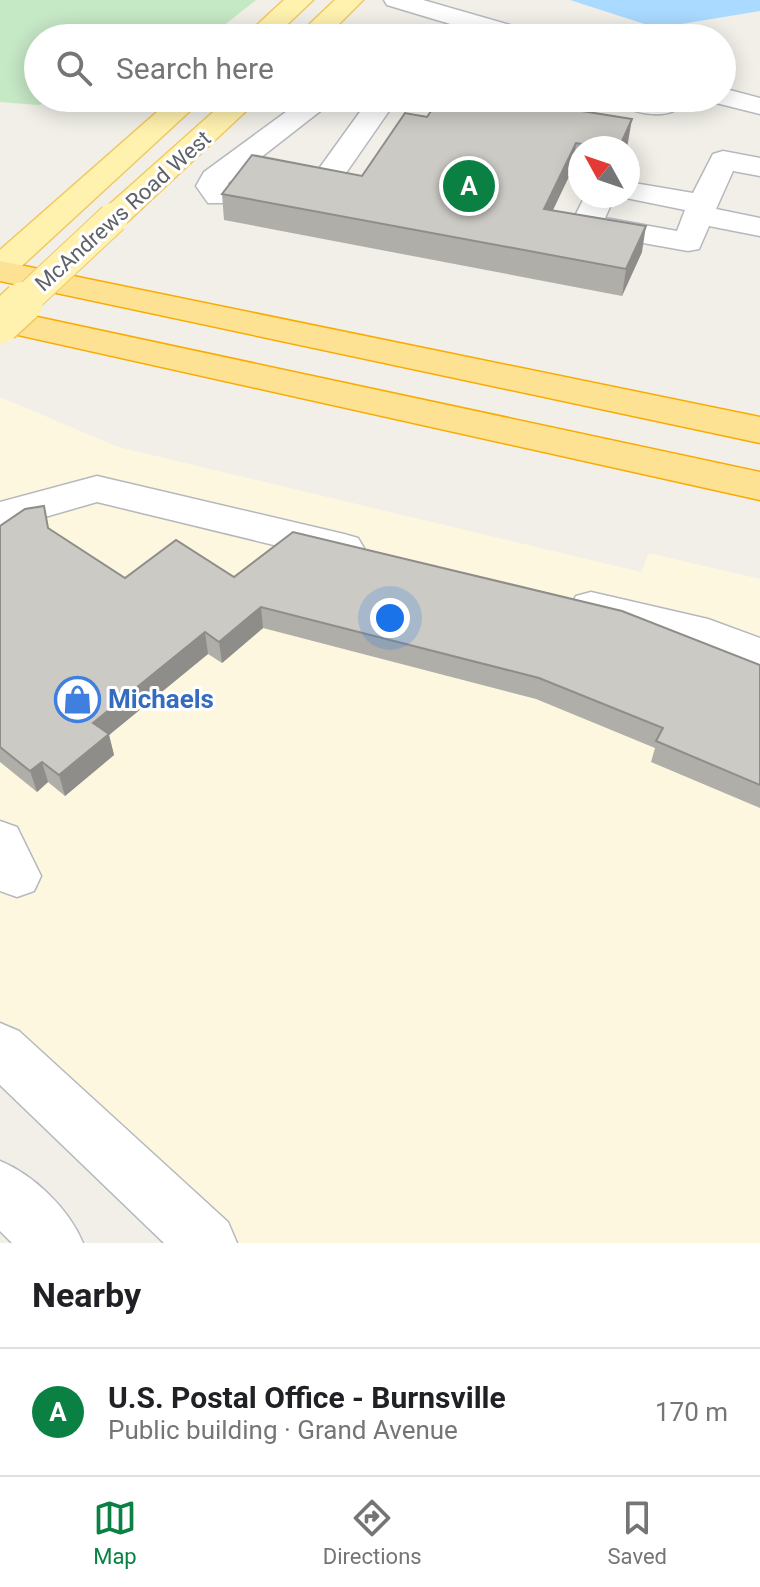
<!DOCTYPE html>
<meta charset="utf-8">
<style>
body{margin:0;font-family:Roboto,sans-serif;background:#f6f6f6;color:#202124}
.compass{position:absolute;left:568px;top:136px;width:72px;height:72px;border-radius:50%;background:#fff;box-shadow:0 4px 20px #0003;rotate:310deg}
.you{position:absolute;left:390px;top:618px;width:28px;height:28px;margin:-20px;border:6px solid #fff;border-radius:50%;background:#1a73e8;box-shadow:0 0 0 12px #1a73e833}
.badge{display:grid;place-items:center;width:52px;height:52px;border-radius:50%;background:#0b8043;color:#fff;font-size:26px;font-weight:700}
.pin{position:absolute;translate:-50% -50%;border:4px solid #fff;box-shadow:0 2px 8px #0006}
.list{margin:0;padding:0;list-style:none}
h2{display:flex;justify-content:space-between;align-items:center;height:104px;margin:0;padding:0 32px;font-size:34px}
h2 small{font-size:26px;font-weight:400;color:#757577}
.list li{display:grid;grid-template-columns:52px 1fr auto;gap:24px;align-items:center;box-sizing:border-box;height:128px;padding:0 32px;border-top:2px solid #e0e0e0}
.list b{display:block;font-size:30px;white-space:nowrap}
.list p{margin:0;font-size:26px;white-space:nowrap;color:#757577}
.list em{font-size:26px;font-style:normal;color:#757577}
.icon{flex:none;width:44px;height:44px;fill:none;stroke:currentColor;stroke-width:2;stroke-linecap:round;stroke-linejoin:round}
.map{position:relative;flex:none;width:760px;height:1243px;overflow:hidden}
.search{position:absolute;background:#fff;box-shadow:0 4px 20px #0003;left:24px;right:24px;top:24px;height:88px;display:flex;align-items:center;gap:20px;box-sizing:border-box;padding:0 28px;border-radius:44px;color:#757577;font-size:30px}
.sheet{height:232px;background:#fff}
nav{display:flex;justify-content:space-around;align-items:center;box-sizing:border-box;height:112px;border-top:2px solid #e0e0e0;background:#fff;font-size:22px;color:#757577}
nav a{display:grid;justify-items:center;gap:4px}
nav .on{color:#0b8043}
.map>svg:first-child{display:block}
.commercial{fill:#fef7e0}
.green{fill:#c5e8c5}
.water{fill:#aadaff}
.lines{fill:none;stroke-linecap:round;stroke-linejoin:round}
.minor-casing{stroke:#b5b8bc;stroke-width:3}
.major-casing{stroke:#f2c960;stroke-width:3}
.highway-casing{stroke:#f9ab00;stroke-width:3}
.minor{fill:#fff;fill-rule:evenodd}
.major{fill:#fff2af;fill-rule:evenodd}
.highway{fill:#fde293;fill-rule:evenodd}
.major-bridge-far1-casing{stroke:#f2c960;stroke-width:32;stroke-linecap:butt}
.major-bridge-casing{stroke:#f2c960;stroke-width:43;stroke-linecap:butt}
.major-bridge-far1{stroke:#fff2af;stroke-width:30}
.major-bridge{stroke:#fff2af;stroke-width:40}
.wall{fill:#afaea9}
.shaded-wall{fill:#8f8d8a}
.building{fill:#cccac5;stroke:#8f8d8a;stroke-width:2}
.labels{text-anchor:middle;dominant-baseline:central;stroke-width:6;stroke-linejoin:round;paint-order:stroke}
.far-street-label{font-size:22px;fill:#5f6368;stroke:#fff}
.shop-label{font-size:26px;font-weight:bold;fill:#366cbe;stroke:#fff;text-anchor:start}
</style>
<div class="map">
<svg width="760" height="1243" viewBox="0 0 760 1243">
<rect width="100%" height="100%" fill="#f1efe8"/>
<!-- commercial -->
<polygon class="commercial" points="0,397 118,447 641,572 649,553 760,579 760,1243 207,1243 0,1049"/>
<!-- green -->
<polygon class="green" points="0,0 256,0 208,38 38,38 38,98 68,98 38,105 0,102"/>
<!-- water -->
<polygon class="water" points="570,0 760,0 760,11 657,28"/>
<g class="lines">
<defs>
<g id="minor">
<polygon points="384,0 423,0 534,32 538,38 497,38 387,5"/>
<polygon points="722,88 760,98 760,114 712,102 710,98 722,98"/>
<polygon points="305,98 337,98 228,183 234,197 230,203 208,203 196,186 204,172"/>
<polygon points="370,98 398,98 339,183 317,183 313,177"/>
<path d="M607 98H690C671 125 636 112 611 104Z"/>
<polygon points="723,151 760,158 760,176 733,171 716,209 760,218 760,236 709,226 699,249 688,251 587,233 576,231 571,224 585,196 615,196 605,218 677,231 685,210 616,196 628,196 628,182 693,193 713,154"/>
<polygon points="97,476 344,534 358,538 364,548 358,558 344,562 97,502 0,530 0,502"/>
<polygon points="591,592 708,619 760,638 760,671 700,649 576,618 570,607 576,596"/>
<polygon points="0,821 17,827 41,876 34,891 17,897 0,891"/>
<polygon points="0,1023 19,1031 228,1222 237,1243 164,1243 0,1085"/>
<path d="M0 1161C34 1175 69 1209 83 1243H12L0 1231Z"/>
</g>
<g id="major">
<polygon points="284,0 313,0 273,38 243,38"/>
<polygon points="335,0 363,0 325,38 295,38"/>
<polygon points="173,98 204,98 12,275 0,278 0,250"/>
<polygon points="229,98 260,98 124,225 113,228 102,225 97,218 102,211"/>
</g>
<g id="highway">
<polygon points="0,261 760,417 760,443 0,281"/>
<polygon points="0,309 760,472 760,500 0,331"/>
</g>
</defs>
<!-- minor casing -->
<use href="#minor" class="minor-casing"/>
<!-- major casing -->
<use href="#major" class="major-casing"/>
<!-- highway casing -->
<use href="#highway" class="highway-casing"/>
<!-- minor -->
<use href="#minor" class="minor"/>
<!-- major -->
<use href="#major" class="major"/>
<!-- highway -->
<use href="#highway" class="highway"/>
<defs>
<polyline id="major-bridge-far1" points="21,304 113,218"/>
<polyline id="major-bridge" points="0,323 23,302"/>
</defs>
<!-- major-bridge-far1 casing -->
<use href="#major-bridge-far1" class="major-bridge-far1-casing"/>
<!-- major-bridge casing -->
<use href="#major-bridge" class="major-bridge-casing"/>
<!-- major-bridge-far1 -->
<use href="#major-bridge-far1" class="major-bridge-far1"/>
<!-- major-bridge -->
<use href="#major-bridge" class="major-bridge"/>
</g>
<!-- wall -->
<g class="wall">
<polygon points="405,113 628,145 627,148 580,148 580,169 573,168 553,210 642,252 622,296 224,220 222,194 362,176"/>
<polygon points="0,526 50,529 125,578 234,577 760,665 760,808 651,762 655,748 536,699 263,628 222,663 208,654 109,735 114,755 65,796 48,782 37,792 0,762"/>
</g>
<!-- shaded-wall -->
<g class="shaded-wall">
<polygon points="632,119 627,148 619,148"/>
<polygon points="576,143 573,168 541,235 544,209"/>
<polygon points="646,226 642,252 622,296 626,269"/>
<polygon points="261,607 263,628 222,663 219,642"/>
<polygon points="205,632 208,654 109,735 114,755 65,796 59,775 93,723"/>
<polygon points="42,762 48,782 37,792 30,771"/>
</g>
<!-- building -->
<g class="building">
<polygon points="440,98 468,103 471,98 500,98 632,119 619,148 607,148 576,143 544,209 646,226 626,269 222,194 252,155 362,176 405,113 427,117"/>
<polygon points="44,506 48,528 125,578 176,540 234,577 293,532 622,611 760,665 760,785 656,741 663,728 539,678 261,607 219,642 205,632 93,723 109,734 59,775 42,762 30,771 0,747 0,526 25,509"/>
</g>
<!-- icons -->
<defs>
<symbol id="shop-ring" viewBox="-11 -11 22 22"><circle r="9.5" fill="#fff" stroke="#3f7fe0" stroke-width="1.5"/><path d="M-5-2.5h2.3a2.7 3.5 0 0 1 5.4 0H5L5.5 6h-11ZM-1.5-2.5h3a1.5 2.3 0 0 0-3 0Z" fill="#3f7fe0"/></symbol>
</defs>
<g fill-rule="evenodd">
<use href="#shop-ring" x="52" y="674" width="51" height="51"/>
</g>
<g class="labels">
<!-- far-street labels -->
<g class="far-street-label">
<text transform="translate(123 211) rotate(-42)">McAndrews Road West</text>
</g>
<!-- shop labels -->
<g class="shop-label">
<text x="108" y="699">Michaels</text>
</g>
</g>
</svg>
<svg class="compass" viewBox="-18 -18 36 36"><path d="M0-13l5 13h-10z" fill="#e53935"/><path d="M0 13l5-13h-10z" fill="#757577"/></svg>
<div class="you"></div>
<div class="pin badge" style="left:469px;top:186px">A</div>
<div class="search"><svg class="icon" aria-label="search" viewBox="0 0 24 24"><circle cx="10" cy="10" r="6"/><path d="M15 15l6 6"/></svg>Search here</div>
</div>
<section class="sheet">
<h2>Nearby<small></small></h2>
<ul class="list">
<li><span class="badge">A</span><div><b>U.S. Postal Office - Burnsville</b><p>Public building · Grand Avenue</p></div><em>170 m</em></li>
</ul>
</section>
<nav>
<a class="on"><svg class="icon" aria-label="map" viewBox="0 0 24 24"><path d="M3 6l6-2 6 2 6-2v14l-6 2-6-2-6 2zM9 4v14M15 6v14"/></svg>Map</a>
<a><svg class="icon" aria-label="directions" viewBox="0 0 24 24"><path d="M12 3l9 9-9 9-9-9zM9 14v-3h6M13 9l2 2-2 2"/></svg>Directions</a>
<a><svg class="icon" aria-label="saved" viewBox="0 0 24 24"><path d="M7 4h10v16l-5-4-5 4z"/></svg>Saved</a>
</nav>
